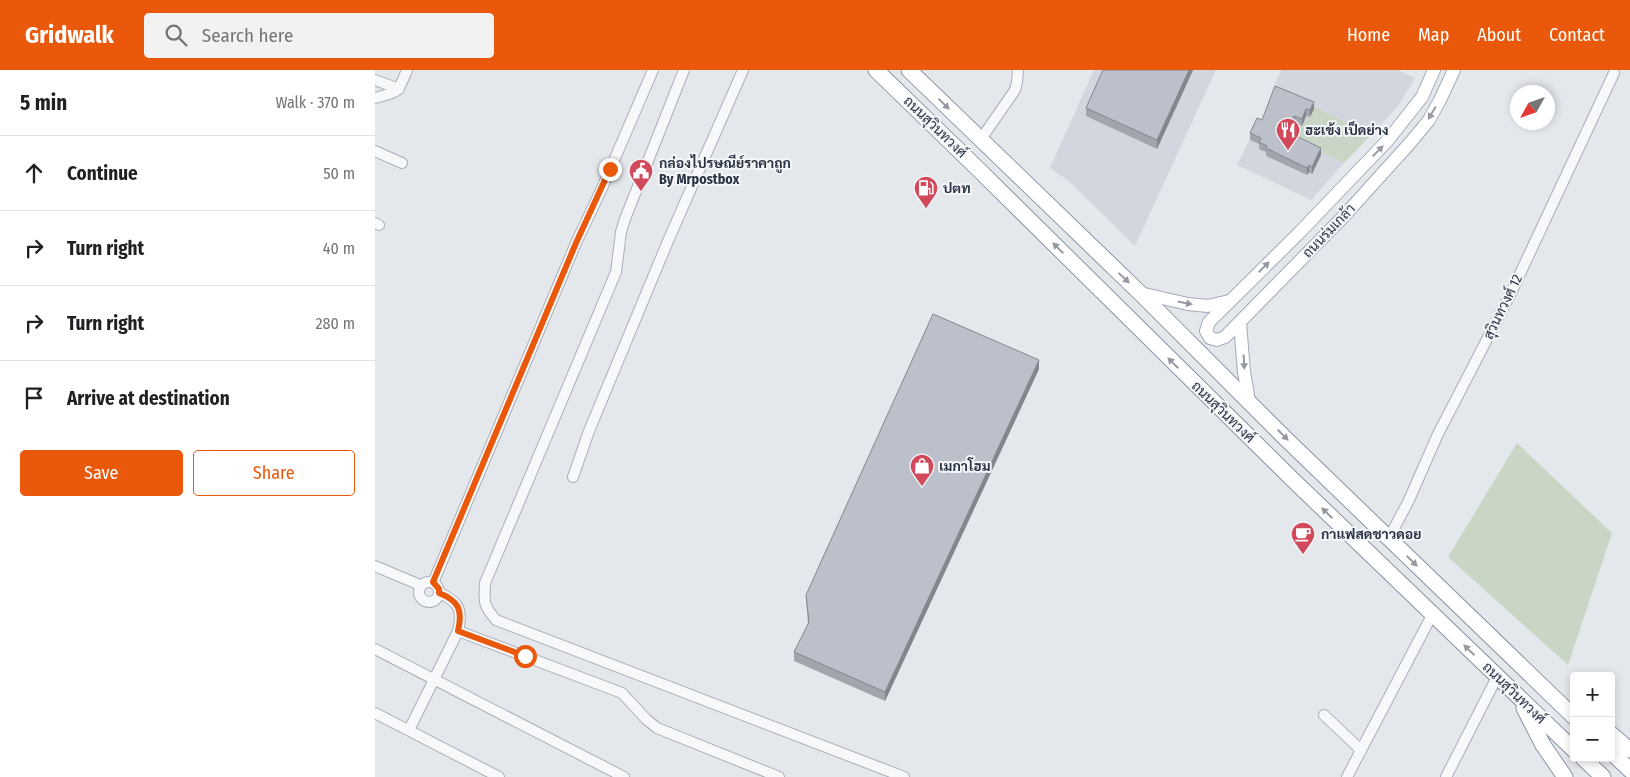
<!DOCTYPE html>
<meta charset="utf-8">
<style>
body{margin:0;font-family:"Fira Sans Condensed",Sarabun,sans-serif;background:#f2f2f2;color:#202124}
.controls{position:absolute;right:15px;bottom:15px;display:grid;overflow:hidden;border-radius:5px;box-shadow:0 2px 8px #0003}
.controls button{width:45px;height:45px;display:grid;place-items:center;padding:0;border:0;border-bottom:1px solid #e0e0e0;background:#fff;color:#202124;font:25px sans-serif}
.compass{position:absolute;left:1135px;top:15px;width:45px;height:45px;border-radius:50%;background:#fff;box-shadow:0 2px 8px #0003;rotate:230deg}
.stop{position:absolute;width:15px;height:15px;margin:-11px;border:4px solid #ea580c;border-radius:50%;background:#fff}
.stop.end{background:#ea580c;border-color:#fff;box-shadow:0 1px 5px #0008}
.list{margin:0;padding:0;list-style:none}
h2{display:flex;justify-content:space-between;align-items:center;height:65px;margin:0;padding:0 20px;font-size:21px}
h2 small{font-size:16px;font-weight:400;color:#757577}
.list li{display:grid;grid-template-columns:32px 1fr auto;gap:15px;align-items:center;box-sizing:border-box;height:75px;padding:0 20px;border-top:1px solid #e0e0e0}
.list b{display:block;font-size:19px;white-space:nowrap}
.list em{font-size:16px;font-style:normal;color:#757577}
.actions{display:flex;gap:10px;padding:15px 20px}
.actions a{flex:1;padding:11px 0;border:1px solid #ea580c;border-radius:5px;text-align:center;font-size:18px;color:#ea580c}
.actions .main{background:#ea580c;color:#fff}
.icon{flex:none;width:28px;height:28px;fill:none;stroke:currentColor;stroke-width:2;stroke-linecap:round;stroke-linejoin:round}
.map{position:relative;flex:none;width:1255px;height:707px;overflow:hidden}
header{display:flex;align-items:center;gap:30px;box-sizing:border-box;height:70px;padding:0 25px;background:#ea580c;color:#fff}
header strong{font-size:24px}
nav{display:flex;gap:28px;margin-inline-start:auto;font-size:18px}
.search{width:350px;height:45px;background:#f2f2f2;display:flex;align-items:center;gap:12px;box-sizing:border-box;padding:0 18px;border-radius:5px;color:#757577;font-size:19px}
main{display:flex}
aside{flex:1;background:#fff}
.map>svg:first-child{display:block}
.built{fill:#d2d6de}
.green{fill:#c9d6c5}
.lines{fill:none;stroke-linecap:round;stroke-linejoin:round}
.minor-casing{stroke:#a9aeb7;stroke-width:12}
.major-casing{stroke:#a3abb8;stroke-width:14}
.highway-casing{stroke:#8b94a3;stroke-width:17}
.minor{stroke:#f7f8fa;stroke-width:10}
.major{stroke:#fff;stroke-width:12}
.highway{stroke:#fff;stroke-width:15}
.wall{fill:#a1a5ae}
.shaded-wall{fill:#83868d}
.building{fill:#bbc0ca;stroke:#83868d}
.oneway{fill:#959aa2}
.route{stroke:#ea580c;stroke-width:6}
.labels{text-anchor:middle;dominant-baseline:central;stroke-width:4;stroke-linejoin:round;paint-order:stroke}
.street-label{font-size:14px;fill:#2b3445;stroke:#f4f6f9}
.poi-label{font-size:14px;font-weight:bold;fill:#2b3445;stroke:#f4f6f9;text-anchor:start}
</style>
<header>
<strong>Gridwalk</strong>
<div class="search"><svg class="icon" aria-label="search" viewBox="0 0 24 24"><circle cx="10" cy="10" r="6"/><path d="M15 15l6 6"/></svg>Search here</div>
<nav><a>Home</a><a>Map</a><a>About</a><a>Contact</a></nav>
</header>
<main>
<aside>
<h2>5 min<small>Walk · 370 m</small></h2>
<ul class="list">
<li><svg class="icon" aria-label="ahead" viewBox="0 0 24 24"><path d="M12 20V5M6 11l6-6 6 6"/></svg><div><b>Continue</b></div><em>50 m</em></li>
<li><svg class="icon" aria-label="right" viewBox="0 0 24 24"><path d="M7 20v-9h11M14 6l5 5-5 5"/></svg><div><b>Turn right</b></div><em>40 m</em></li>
<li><svg class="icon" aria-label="right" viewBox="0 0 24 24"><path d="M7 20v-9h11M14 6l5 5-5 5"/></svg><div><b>Turn right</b></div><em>280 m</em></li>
<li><svg class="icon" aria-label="arrive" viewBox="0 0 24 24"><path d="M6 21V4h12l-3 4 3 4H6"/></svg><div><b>Arrive at destination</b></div></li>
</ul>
<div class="actions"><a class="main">Save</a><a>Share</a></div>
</aside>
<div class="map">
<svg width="1255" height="707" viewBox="0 0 1255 707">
<rect width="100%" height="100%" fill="#e4e7ec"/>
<!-- built -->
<g class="built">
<polygon points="719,0 841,0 760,176 695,112 675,98"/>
<polygon points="906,0 1023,0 1040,8 1023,36 997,64 898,19"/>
<polygon points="882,54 969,93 936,130 862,95"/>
</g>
<!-- green -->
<g class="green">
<polygon points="937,36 997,64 969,93 905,64"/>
<polygon points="1142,373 1237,463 1193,595 1073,487"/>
</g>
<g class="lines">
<defs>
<g id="minor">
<path d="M309 0 250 149 246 162 241 202 110 513C109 532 108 535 121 550L529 707"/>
<polyline points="0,10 24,19"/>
<path d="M0 28C25 21 22 24 32 0"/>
<polyline points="606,69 640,20 642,12 643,0"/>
<polyline points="0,81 27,93"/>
<polyline points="0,153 4,155"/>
<polyline points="198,407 214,361 293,171 368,0"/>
<polyline points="1014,468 1034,430 1063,364 1136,223 1239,3"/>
<polyline points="0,496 45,515"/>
<circle cx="54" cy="522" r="10"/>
<polyline points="58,513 201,173 228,116 278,0"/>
<polyline points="83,561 247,623 271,649 282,658 404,707"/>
<polyline points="0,579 249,707"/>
<polyline points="0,643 124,707"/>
<polyline points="949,645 986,680"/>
<path d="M34 660 83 561C88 540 84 531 64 523"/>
<polyline points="972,707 1057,545"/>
<polyline points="1071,707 1122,607"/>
</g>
<g id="major">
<polyline points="1059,0 1047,27 1013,70 925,162 834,252 831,261 835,268 842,270 850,267 969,146 1035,73 1054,50 1065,30 1079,0"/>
<polyline points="765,223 813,234 833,236 854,231"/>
<polyline points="865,253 869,302 874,331"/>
</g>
<g id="highway">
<polyline points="501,0 602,98 917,409 1199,680"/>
<polyline points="534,0 765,223 910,368 1199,647"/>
<polyline points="1149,638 1168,675 1190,707"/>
<polyline points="1236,664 1255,680"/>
<polyline points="1236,682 1255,700"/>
<polyline points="1208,688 1228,707"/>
</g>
</defs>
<!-- minor casing -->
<use href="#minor" class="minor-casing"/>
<!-- major casing -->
<use href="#major" class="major-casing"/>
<!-- highway casing -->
<use href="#highway" class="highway-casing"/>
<!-- minor -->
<use href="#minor" class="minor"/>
<!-- major -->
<use href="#major" class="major"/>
<!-- highway -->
<use href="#highway" class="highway"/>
</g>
<!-- wall -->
<g class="wall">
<polygon points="818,0 782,79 711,46 711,38"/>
<polygon points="900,16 939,39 935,47 931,46 927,56 919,53 915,63 946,85 937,104 934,102 932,105 891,86 891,82 884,79 884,74 875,70 875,63 887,50"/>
<polygon points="664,299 510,631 419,591 419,582 433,554 431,525"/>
</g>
<!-- shaded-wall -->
<g class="shaded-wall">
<polygon points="814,0 818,0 782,79 782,70"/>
<polygon points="939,32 939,39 935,47 935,40"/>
<polygon points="931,39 931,46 927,56 927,49"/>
<polygon points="919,46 919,53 913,69 913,62"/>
<polygon points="946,78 946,85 937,104 937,97"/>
<polygon points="934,95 934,102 932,105 932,98"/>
<polygon points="664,290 664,299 510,631 510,622"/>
</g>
<!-- building -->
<g class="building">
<polygon points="728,0 814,0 782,70 711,38"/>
<polygon points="900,16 939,32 935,40 931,39 927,49 919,46 913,62 946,78 937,97 934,95 932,98 891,78 892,76 884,72 886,68 875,63 882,48 887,50"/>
<polygon points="558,244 664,290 510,622 419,582 434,552 431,525"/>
</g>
<!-- one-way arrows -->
<defs><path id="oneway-solid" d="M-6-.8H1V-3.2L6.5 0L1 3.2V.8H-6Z" transform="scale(1.25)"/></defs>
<g class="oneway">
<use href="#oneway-solid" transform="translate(569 34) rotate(44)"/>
<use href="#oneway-solid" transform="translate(1057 43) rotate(121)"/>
<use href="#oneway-solid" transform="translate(1003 81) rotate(-45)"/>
<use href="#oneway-solid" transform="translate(683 178) rotate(-135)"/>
<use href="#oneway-solid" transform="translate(889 197) rotate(-45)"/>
<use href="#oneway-solid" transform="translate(749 208) rotate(43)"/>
<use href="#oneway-solid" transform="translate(810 233) rotate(11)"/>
<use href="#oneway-solid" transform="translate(869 292) rotate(87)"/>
<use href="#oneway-solid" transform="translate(798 293) rotate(-135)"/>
<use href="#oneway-solid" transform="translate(908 365) rotate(45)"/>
<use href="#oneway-solid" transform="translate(952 443) rotate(-136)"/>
<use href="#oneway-solid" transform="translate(1037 491) rotate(44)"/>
<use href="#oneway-solid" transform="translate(1094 580) rotate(-136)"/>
</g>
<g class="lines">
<!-- route -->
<path class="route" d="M150 586 83 561C88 540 84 531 64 523V519L58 512 201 173 235 99"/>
</g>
<!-- icons -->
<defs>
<symbol id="restaurant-pin" viewBox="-11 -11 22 30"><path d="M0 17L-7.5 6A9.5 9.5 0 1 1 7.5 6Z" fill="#d1495b" stroke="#f4f6f9"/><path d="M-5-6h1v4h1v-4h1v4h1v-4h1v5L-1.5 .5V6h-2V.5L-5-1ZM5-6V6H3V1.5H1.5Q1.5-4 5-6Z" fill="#fff"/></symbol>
<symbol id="civic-pin" viewBox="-11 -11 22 30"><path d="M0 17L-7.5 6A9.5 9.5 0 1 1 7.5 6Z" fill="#d1495b" stroke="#f4f6f9"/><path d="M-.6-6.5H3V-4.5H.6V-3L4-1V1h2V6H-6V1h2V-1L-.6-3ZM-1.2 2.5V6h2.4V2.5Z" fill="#fff"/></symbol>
<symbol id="fuel-pin" viewBox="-11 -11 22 30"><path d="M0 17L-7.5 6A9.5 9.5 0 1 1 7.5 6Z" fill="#d1495b" stroke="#f4f6f9"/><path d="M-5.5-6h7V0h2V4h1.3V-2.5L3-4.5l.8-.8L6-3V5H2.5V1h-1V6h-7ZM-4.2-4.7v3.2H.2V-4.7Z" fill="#fff"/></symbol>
<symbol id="shop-pin" viewBox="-11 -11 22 30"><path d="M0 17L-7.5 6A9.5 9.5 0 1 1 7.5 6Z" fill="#d1495b" stroke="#f4f6f9"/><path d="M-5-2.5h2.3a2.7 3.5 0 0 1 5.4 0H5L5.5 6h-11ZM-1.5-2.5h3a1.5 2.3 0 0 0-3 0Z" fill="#fff"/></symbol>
<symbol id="cafe-pin" viewBox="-11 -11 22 30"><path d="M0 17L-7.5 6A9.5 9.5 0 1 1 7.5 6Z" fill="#d1495b" stroke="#f4f6f9"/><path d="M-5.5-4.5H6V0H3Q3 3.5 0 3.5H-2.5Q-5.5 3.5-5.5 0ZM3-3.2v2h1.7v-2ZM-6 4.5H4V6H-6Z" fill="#fff"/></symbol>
</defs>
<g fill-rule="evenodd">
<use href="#restaurant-pin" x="899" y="46" width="28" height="38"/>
<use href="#civic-pin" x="252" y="87" width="28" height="38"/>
<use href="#fuel-pin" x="537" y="104" width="28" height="38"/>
<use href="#shop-pin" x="533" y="382" width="28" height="38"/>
<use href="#cafe-pin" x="914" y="450" width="28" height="38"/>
</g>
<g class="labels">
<!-- street labels -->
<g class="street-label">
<text transform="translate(560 57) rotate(44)">ถนนสุวินทวงศ์</text>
<text transform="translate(954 161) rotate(-46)">ถนนร่มเกล้า</text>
<text transform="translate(1128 237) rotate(-64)">สุวินทวงศ์ 12</text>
<text transform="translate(848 342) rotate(44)">ถนนสุวินทวงศ์</text>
<text transform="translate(1139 623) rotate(44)">ถนนสุวินทวงศ์</text>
</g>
<!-- poi labels -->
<g class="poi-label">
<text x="930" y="60">ฮะเข้ง เป็ดย่าง</text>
<text x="284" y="93">กล่องไปรษณีย์ราคาถูก<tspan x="284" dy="16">By Mrpostbox</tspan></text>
<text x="568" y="118">ปตท</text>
<text x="564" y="396">เมกาโฮม</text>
<text x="946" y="464">กาแฟสดชาวดอย</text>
</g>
</g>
</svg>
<div class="controls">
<button>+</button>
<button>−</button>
</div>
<svg class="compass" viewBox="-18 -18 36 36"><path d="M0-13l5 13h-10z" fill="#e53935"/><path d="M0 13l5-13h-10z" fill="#757577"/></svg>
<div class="stop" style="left:150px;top:586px"></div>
<div class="stop end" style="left:235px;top:99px"></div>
</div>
</main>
